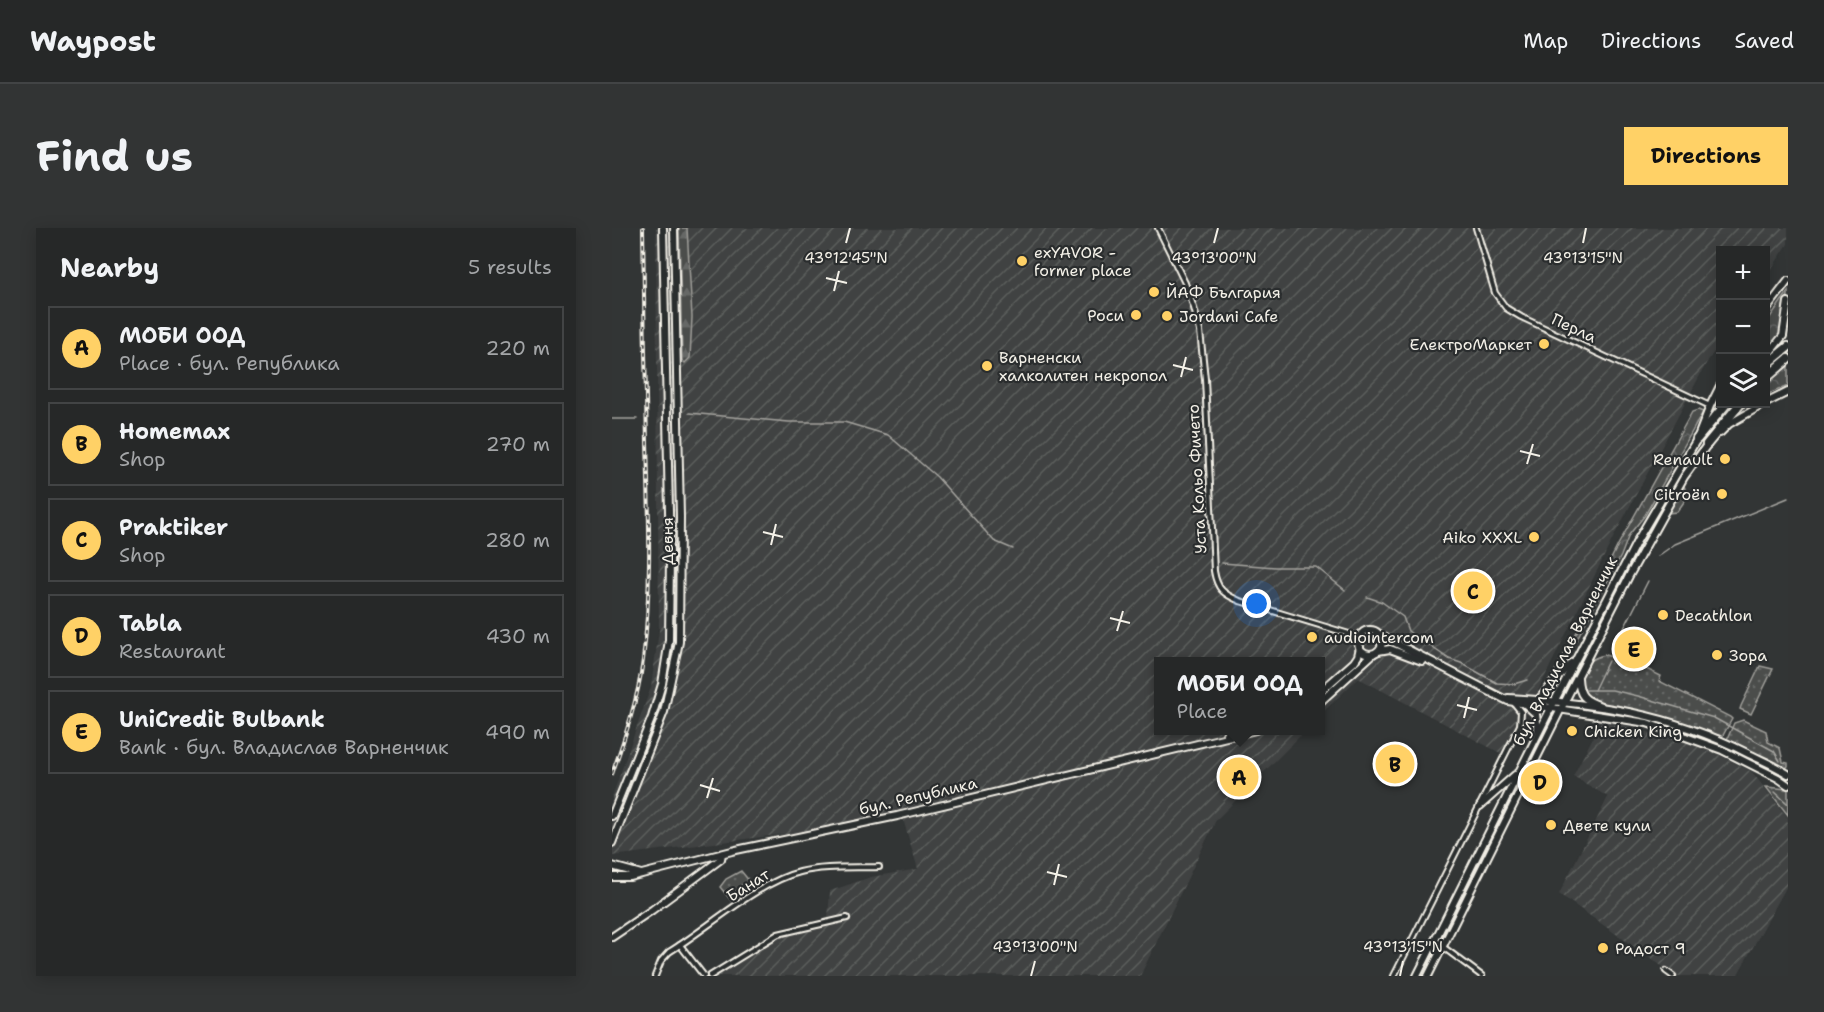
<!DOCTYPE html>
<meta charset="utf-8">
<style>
body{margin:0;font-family:"Shantell Sans",sans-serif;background:#323434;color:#f1f3f6}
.controls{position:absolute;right:18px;top:18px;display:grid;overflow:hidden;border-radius:0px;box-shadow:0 3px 15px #0003}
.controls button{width:54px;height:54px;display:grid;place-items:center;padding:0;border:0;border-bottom:2px solid #424445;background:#262828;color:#f1f3f6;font:30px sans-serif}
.you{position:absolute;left:645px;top:376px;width:21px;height:21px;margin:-15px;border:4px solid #fff;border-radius:50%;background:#1a73e8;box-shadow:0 0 0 9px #1a73e833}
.badge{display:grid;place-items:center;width:39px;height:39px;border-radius:50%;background:#ffd166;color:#111;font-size:20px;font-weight:700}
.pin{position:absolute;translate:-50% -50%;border:3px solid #fff;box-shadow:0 2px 6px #0006}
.popup{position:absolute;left:542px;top:429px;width:171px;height:78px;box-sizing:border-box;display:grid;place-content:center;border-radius:0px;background:#262828;filter:drop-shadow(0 2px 4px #0005);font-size:20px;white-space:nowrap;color:#a4a6a8}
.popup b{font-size:22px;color:#f1f3f6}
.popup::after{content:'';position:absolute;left:50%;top:100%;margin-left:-12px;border:12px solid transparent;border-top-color:#262828}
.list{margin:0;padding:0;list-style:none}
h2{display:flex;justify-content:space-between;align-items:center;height:78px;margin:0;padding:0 24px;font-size:26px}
h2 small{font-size:20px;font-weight:400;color:#a4a6a8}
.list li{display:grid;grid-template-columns:39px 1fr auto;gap:18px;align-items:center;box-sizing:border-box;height:84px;margin:0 12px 12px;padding:0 12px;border:2px solid #424445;border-radius:0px}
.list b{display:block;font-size:22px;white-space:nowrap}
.list p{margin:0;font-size:20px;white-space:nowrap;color:#a4a6a8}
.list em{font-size:20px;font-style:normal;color:#a4a6a8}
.icon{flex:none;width:33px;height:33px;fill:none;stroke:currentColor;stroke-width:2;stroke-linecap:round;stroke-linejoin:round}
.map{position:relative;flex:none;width:1176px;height:748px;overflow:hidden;border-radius:0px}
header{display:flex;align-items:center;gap:36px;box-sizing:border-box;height:84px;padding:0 30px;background:#262828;border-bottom:2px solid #424445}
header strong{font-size:28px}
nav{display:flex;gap:33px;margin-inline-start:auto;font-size:21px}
.intro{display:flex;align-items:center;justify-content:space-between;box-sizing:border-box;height:144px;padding:0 36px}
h1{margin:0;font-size:42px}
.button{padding:15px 27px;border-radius:0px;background:#ffd166;color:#111;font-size:21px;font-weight:700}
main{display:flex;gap:36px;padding:0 36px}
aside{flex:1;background:#262828;border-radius:0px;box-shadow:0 3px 15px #0003}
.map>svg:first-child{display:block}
.industrial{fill:url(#industrial-furrows)}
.grass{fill:url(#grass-dots);stroke:#a09f9a;stroke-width:1.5}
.forest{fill:url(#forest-firs);stroke:#a09f9a;stroke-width:1.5}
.park{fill:url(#park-crowns);stroke:#a09f9a;stroke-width:1.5}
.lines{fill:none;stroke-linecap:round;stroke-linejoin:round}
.stream{stroke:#a6a5a0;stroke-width:1.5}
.street-casing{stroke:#f4f1e8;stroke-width:8}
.secondary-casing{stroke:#f4f1e8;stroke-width:10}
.primary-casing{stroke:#f4f1e8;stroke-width:10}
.highway-casing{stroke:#f4f1e8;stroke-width:12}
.street{stroke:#2a2d2e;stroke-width:4}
.secondary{stroke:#2a2d2e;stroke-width:6}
.primary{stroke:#2a2d2e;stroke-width:6}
.highway{stroke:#2a2d2e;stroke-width:8}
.rail-casing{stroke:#f4f1e8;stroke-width:4}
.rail{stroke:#2a2d2e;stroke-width:1.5;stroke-dasharray:4.5;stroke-linecap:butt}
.ticks{fill:none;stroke:#f4f1e8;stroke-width:2}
.poi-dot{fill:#ffd166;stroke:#2a2d2e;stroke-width:2}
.labels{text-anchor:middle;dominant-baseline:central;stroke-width:4.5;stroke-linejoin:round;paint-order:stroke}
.poi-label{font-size:16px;fill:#f4f1e8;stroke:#2a2d2e;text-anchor:start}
.street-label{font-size:16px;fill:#f4f1e8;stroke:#2a2d2e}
.ticks-label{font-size:15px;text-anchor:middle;fill:#f4f1e8;stroke:#2a2d2e;stroke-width:4.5;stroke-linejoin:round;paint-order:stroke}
</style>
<header>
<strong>Waypost</strong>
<nav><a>Map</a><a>Directions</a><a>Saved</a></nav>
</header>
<div class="intro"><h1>Find us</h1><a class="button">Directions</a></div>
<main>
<aside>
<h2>Nearby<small>5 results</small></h2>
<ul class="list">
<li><span class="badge">A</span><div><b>МОБИ ООД</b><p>Place · бул. Република</p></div><em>220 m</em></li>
<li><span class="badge">B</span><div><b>Homemax</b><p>Shop</p></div><em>270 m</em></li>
<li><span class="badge">C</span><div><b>Praktiker</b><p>Shop</p></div><em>280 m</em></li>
<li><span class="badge">D</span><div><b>Tabla</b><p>Restaurant</p></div><em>430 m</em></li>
<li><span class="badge">E</span><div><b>UniCredit Bulbank</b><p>Bank · бул. Владислав Варненчик</p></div><em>490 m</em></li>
</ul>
</aside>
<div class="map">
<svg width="1176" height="748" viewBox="0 0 1176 748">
<defs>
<pattern id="industrial-furrows" width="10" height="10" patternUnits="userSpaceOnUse" patternTransform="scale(1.5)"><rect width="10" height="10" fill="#404242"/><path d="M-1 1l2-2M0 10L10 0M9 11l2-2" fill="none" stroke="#5c5e5d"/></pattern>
<pattern id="grass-dots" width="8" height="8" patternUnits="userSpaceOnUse" patternTransform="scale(1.5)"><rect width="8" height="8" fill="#4b4d4c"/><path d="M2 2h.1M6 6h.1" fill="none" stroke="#666766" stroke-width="1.8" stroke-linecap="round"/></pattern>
<pattern id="forest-firs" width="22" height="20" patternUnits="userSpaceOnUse" patternTransform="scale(1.5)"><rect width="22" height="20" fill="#4b4d4c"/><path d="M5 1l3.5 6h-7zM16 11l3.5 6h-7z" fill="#666766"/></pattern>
<pattern id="park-crowns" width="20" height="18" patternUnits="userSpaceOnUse" patternTransform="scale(1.5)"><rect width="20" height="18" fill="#4b4d4c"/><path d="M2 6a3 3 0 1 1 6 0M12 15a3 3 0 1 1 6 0" fill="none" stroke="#666766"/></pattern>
</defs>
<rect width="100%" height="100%" fill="#323535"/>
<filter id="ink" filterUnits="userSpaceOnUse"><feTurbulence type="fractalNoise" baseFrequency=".0167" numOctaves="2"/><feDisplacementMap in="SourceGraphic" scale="12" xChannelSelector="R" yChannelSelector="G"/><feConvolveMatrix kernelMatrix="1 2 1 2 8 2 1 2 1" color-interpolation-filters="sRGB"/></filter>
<g filter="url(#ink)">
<!-- industrial -->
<g class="industrial">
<polygon points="44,0 1176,0 1176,16 1154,49 1154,22 1108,22 1108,115 1095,134 1002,308 894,528 746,450 708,487 708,434 546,434 546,502 693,503 604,592 528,748 93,748 158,706 216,690 218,663 259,649 306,641 291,591 0,628 0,569 39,459 47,403"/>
<polygon points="990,492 1074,514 1109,528 1140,544 1176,590 1176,656 1126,746 1129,748 1064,748 947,666 996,569 961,548"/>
</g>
<!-- grass -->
<g class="grass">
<polygon points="1072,258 1076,268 1065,284 1055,285"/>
<path d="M993 427 1026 437 1049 448 1047 453 1118 489 1120 491 1109 511 1114 514 1122 495 1131 492 1154 503 1156 514 1168 520 1171 534 1176 535V538L1171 543 1161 538 1157 546 1110 522 1035 495 962 483 964 475 985 478 970 469C969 464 965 455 966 449 968 436 982 429 993 427Z"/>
<polygon points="1148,438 1161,441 1139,486 1128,481 1129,478"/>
<polygon points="1155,559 1176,561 1176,587 1154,559"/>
<polygon points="129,643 143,660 122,676 108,659 114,651"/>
</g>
<!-- forest -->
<polygon class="forest" points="67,0 75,0 80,89 78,130 73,135 70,132"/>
<!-- park -->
<g class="park">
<polygon points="1176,64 1176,68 1171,78 1170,103 1154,126 1154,95"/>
<polygon points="1176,138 1176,158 1154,167 1154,156"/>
<polygon points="1086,182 1091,184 1033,287 1017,307 1009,328 946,446 935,457 972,391 970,390 1006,317 1080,184"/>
</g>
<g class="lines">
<!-- stream -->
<g class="stream">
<polyline points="77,185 177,194 232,194 276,207 325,249 382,313 401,321"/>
<polyline points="0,191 25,191"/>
<polyline points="1046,328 1063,316 1176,270"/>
<polyline points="610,335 663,339 704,339 733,362"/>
<polyline points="755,369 770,374 791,389 796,403 837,431 849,435 885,455 902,456 915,452"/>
<polyline points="1002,420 1036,353"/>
<polyline points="974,462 1000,462 1026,468 1102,490 1162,523 1168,533"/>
<polyline points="982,462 996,433"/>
<polyline points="1163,564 1176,576"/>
</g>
<defs>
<g id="street">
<path d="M546 0 573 55 582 80 588 103 593 151 602 343C605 361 611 366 628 373L747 409"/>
<polyline points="864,0 883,65 894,80 909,89 1098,178"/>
<polyline points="68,717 92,748"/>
<polyline points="831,719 870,748"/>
<polyline points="1054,743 1061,748"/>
<path d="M43 748 49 733 57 724C95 701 146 654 188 644 213 638 241 640 267 639"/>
<polyline points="98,748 166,706 235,690"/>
<polyline points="782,748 908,497 909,484 902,475"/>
</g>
<g id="secondary">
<circle cx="758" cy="414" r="12"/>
<polyline points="768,407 896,473 1035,495 1110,522 1166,550 1176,557"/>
<polyline points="766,423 778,421 810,433"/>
<polyline points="708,464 742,434 746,428 748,419"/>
<path d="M896 470C983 475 1057 485 1135 525 1149 532 1164 538 1176 546"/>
<polyline points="708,474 761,426"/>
<polyline points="614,506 625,502"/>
<polyline points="0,588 40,489 50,456 57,412 58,330 51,0"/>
<polyline points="0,615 52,484 67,414 68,289 62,0"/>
<polyline points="0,638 29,646"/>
<polyline points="0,649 18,649 124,622 285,588 644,502"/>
<polyline points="0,709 40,682 109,631 110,626"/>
</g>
<g id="primary">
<polyline points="1154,82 1176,53"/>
<polyline points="1154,129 1171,108 1176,74"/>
<polyline points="1154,175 1176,164"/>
<polyline points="1108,205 1117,196 1152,176"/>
<path d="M966 450C967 468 972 472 989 478"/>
<polyline points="927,471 959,435"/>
<polyline points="913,476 924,486 926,503"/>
<polyline points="868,578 903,547"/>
<polyline points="805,748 939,480 1025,313 1085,211 1098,178 1108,158"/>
<polyline points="816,748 949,481 1018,346 1072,249 1097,214"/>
</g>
<g id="highway">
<polyline points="1154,137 1176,119"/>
<polyline points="1154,150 1176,131"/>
<polyline points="1085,211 1114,176"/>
<polyline points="1095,216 1128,176"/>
</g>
</defs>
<!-- street casing -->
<use href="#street" class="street-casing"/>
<!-- secondary casing -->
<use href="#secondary" class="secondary-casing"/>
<!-- primary casing -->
<use href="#primary" class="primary-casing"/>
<!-- highway casing -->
<use href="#highway" class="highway-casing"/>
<!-- street -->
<use href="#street" class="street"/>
<!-- secondary -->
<use href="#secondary" class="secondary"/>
<!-- primary -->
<use href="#primary" class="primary"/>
<!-- highway -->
<use href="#highway" class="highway"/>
<defs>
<path id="rail" d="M0 546C13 509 26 471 31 432 40 360 37 286 35 214 33 143 32 71 31 0"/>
</defs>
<!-- rail casing -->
<use href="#rail" class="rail-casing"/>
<!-- rail -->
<use href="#rail" class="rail"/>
</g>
</g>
<!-- ticks -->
<path class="ticks" d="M234 15 238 0M602 15 606 0M971 15 974 0M214 50 235 55M222 63 227 43M561 137 581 142M569 149 574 129M908 223 928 228M915 236 921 216M151 304 171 309M159 317 164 296M498 390 518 395M505 403 511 383M845 477 865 482M852 490 857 469M88 557 108 563M95 570 101 550M435 644 455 649M442 657 447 636M419 748 423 733M788 748 791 733"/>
<!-- markers -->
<g class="poi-dot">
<circle cx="410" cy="33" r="6"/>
<circle cx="542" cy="64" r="6"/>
<circle cx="524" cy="87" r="6"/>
<circle cx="555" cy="88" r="6"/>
<circle cx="932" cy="116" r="6"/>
<circle cx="375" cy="138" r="6"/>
<circle cx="1113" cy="231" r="6"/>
<circle cx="1110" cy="266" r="6"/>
<circle cx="922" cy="309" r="6"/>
<circle cx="1051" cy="387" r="6"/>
<circle cx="700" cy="409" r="6"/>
<circle cx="1105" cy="427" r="6"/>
<circle cx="960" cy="503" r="6"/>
<circle cx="939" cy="597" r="6"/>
<circle cx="991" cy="720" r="6"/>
</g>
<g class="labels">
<!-- poi labels -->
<g class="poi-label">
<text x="422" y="24">exYAVOR -<tspan x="422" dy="18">former place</tspan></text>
<text x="554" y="64">ЙАФ България</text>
<text x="512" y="87" text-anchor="end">Роси</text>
<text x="567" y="88">Jordani Cafe</text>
<text x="920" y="116" text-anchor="end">ЕлектроМаркет</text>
<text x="387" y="129">Варненски<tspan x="387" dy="18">халколитен некропол</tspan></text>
<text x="1101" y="231" text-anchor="end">Renault</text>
<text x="1098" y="266" text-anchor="end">Citroën</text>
<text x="910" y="309" text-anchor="end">Aiko XXXL</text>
<text x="1063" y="387">Decathlon</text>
<text x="712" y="409">audiointercom</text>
<text x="1117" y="427">Зора</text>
<text x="972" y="503">Chicken King</text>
<text x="951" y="597">Двете кули</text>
<text x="1003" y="720">Радост 9</text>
</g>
<!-- street labels -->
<g class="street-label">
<text transform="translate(962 100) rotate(25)">Перла</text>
<text transform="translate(585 251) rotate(-93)">Уста Кольо Фичето</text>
<text transform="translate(55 313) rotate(-90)">Девня</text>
<text transform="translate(953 423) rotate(-63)">бул. Владислав Варненчик</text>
<text transform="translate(306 568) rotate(-13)">бул. Република</text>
<text transform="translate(136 657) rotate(-32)">Банат</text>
</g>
</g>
<g class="ticks-label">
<text x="234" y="35">43°12'45"N</text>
<text x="602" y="35">43°13'00"N</text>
<text x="971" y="35">43°13'15"N</text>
<text x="423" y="724">43°13'00"N</text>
<text x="791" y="724">43°13'15"N</text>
</g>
</svg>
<div class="controls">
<button>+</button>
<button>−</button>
<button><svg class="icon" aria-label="layers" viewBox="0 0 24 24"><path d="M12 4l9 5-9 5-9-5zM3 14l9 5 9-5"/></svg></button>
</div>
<div class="you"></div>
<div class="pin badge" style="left:627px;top:549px">A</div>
<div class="popup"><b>МОБИ ООД</b>Place</div>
<div class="pin badge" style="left:783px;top:536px">B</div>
<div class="pin badge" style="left:861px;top:363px">C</div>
<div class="pin badge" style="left:928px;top:554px">D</div>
<div class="pin badge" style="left:1022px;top:421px">E</div>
</div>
</main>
